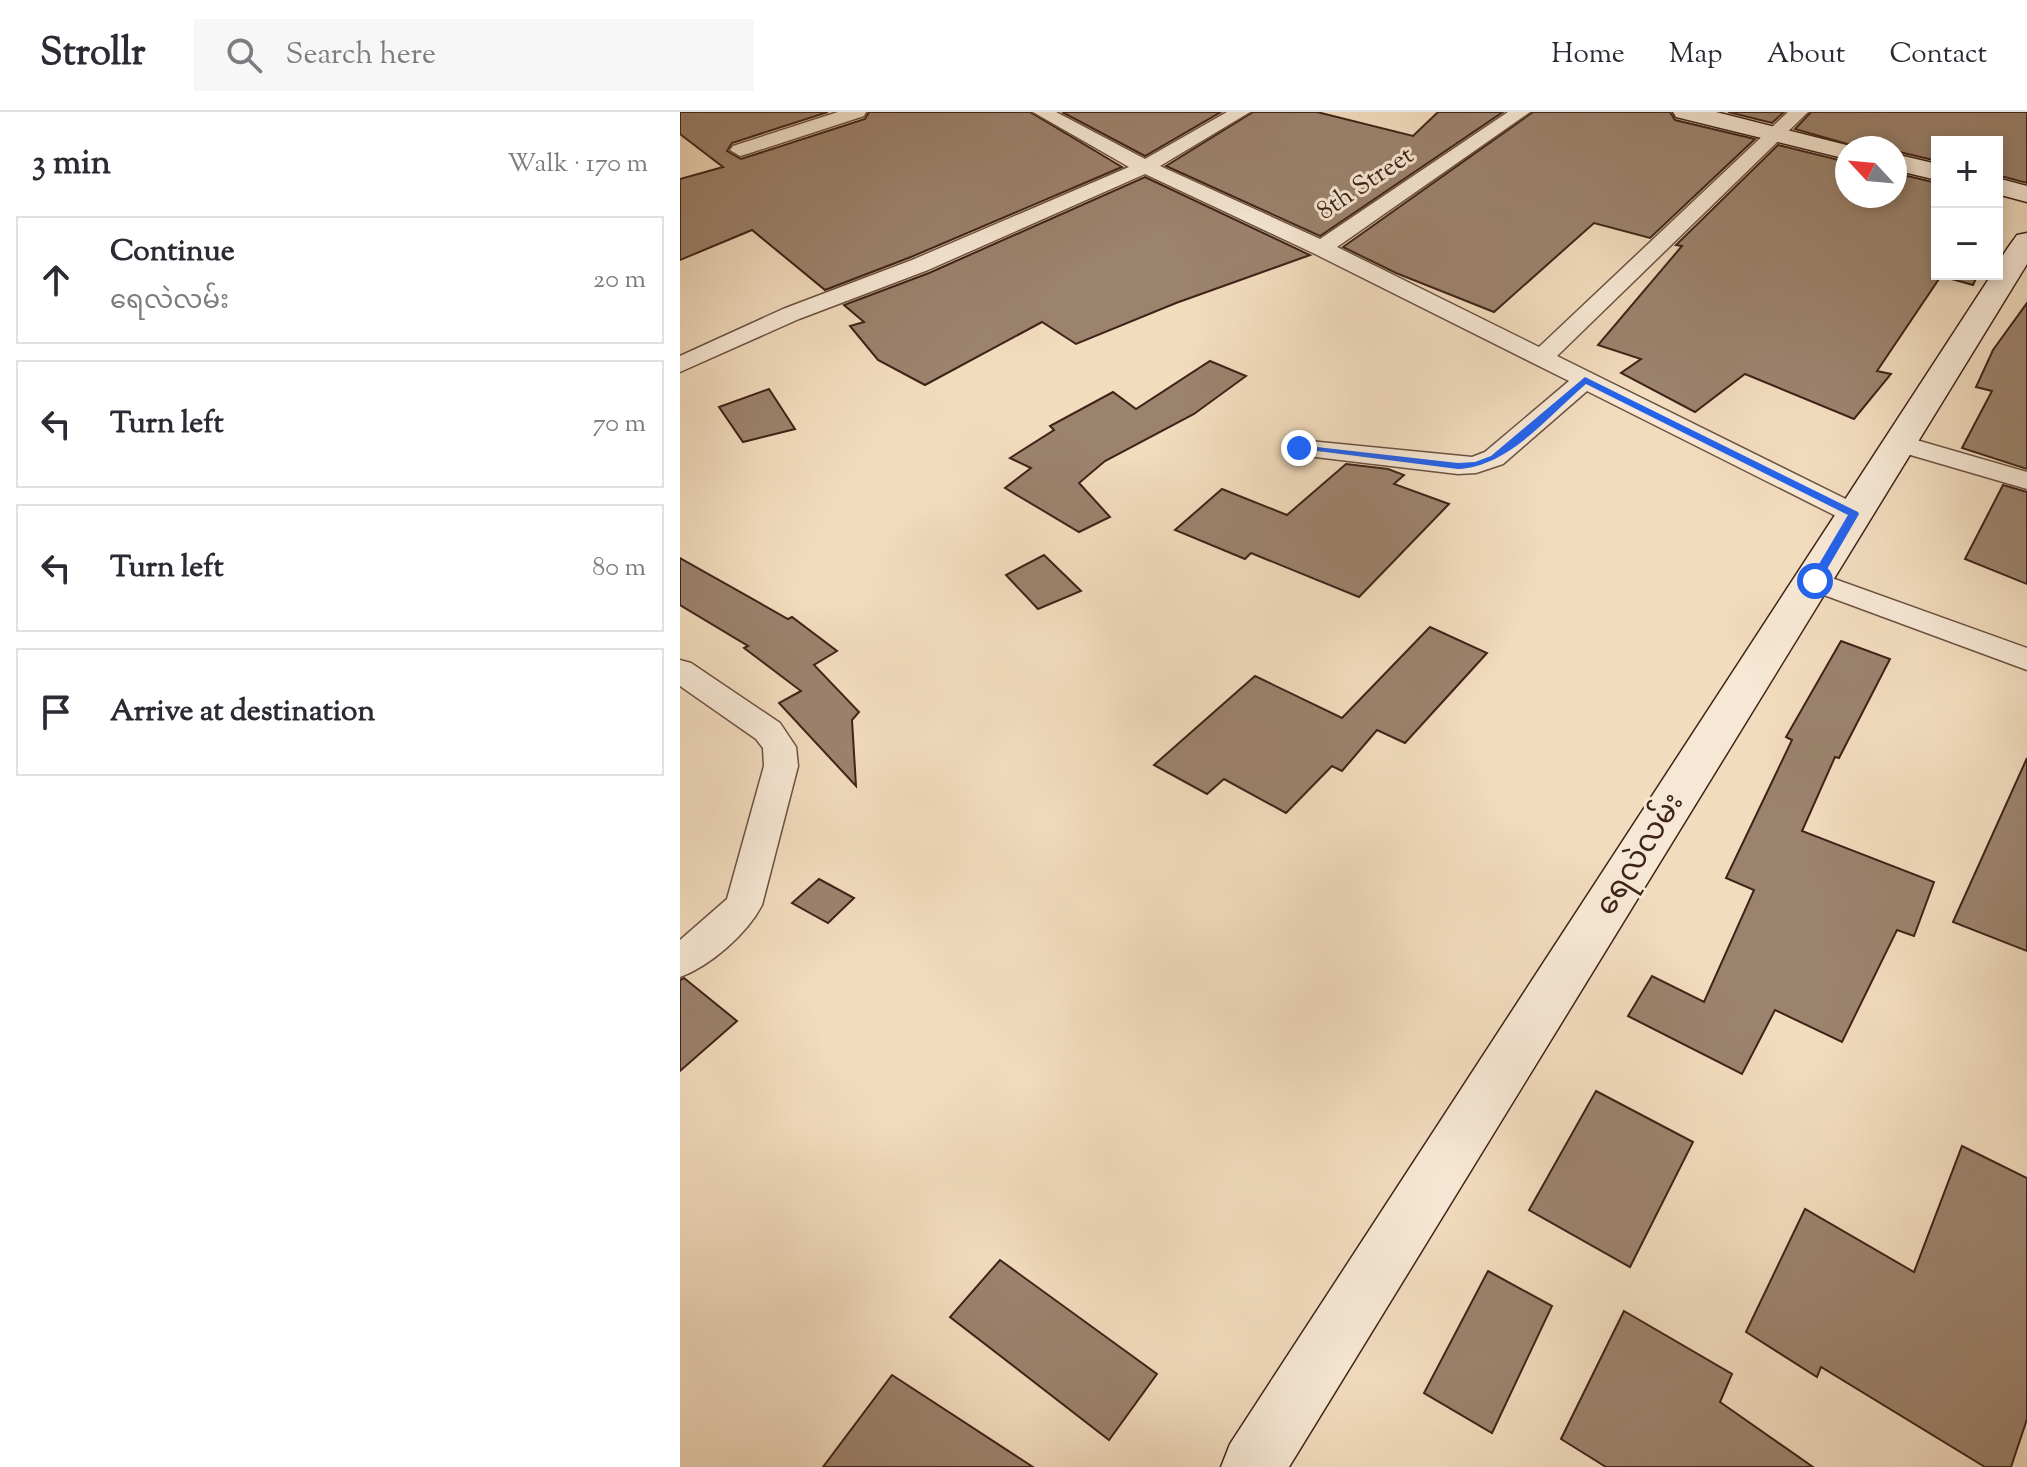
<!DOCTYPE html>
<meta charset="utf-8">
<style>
body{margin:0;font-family:"Sorts Mill Goudy","Noto Sans Myanmar",serif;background:#f7f7f7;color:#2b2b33}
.controls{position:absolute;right:24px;top:24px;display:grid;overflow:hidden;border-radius:0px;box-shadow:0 4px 12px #0003}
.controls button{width:72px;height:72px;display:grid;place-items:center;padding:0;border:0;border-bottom:2px solid #e1e1e2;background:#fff;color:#2b2b33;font:40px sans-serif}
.compass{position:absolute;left:1155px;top:24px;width:72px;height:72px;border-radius:50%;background:#fff;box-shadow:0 4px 12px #0003;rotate:296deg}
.stop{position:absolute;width:24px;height:24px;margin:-18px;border:6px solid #2563eb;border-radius:50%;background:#fff}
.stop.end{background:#2563eb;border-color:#fff;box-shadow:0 2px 8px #0008}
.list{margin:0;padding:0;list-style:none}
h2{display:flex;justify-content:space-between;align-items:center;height:104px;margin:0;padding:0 32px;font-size:34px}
h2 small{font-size:26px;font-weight:400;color:#7c7c81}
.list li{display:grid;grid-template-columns:52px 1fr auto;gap:24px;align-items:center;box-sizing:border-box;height:128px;margin:0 16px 16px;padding:0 16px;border:2px solid #e1e1e2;border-radius:0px}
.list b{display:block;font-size:30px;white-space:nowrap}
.list p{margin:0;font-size:26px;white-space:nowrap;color:#7c7c81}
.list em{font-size:26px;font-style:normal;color:#7c7c81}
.icon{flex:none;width:44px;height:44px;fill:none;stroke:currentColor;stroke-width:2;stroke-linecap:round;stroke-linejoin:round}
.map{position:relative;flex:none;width:1347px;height:1355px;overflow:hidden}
header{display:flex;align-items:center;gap:48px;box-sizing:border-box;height:112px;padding:0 40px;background:#fff;border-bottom:2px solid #e1e1e2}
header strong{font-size:38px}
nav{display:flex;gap:44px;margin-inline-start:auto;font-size:28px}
.search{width:560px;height:72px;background:#f7f7f7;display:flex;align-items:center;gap:20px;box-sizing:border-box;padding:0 28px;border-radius:0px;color:#7c7c81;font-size:30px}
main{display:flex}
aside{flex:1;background:#fff}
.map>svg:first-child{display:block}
.building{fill:#9c836e;stroke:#3f2318;stroke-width:2}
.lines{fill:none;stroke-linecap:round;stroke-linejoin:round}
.street-casing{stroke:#6c5142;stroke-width:3}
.secondary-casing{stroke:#3f2318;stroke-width:3}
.street{fill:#f7e8d5;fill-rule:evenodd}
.secondary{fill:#f7e8d5;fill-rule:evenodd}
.route{fill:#2563eb}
.labels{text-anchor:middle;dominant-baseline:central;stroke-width:6;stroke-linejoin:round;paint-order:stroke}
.far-street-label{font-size:26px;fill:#3f2318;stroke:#f7e8d5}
.street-label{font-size:30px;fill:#3f2318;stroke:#f7e8d5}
</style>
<header>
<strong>Strollr</strong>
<div class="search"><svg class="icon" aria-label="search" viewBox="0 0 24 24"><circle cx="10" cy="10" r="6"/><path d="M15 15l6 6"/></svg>Search here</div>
<nav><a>Home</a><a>Map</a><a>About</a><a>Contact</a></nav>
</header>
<main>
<aside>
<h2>3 min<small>Walk · 170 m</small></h2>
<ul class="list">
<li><svg class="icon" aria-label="ahead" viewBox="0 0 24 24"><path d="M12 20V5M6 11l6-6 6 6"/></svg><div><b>Continue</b><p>ရေလဲလမ်း</p></div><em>20 m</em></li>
<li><svg class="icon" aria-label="left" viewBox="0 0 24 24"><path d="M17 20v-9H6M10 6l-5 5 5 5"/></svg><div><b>Turn left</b></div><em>70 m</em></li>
<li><svg class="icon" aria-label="left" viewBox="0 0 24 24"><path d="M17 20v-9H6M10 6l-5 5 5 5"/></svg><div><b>Turn left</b></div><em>80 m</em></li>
<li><svg class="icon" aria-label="arrive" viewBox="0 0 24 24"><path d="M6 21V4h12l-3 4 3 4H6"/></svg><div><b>Arrive at destination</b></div></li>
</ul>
</aside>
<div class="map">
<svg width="1347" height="1355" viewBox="0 0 1347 1355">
<rect width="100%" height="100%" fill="#f2dcbe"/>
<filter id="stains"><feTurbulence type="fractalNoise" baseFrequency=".0025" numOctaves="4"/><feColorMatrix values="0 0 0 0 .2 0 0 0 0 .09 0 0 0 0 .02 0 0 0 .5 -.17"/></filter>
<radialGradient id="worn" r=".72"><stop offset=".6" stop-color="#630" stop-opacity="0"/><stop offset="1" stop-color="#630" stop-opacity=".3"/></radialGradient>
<!-- building -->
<g class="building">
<polygon points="0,0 148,0 52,31 47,39 61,47 185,7 189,0 350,0 442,55 231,145 145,178 72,118 0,148 0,67 43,55 0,22"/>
<polygon points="382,0 541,0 465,44"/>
<polygon points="573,0 637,0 733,24 758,0 823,0 640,124 486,54"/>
<polygon points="853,0 990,0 995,8 1075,27 970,126 914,111 814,200 716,161 663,135"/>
<polygon points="1048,0 1104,0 1092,11"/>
<polygon points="1131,0 1347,0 1347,71 1317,63 1317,30 1257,30 1257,49 1215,39 1215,36 1181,36 1115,17"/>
<polygon points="1098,33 1167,50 1167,84 1215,84 1215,61 1257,71 1257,162 1298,162 1293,173 1261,164 1197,259 1211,262 1174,307 1065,262 1015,300 941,261 961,247 918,233 1002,134 996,133"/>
<polygon points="465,65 630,143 496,191 396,232 362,210 245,273 198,248 170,214 184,210 164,193 249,161"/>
<polygon points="1347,191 1347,357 1282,336 1312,279 1296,275 1313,238"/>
<polygon points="530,249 566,264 514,302 425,349 399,371 430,405 399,420 325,376 351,356 330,346 374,318 370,314 433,280 456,297"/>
<polygon points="89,277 115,317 63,330 39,295"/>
<polygon points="666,352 708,357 724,363 714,372 769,392 679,485 571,441 565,447 495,418 542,377 607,403"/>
<polygon points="1323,373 1347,380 1347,472 1285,447"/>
<polygon points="364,443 401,479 358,497 326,463"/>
<polygon points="0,446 108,507 112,505 157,539 134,553 179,600 172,608 176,674 99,591 121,579 64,536 68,534 0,493"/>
<polygon points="750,515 807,541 725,631 697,618 662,659 652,654 606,701 544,667 527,682 474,653 575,564 662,606"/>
<polygon points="1161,529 1210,547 1159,646 1155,645 1122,719 1254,770 1234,824 1217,818 1162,930 1095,898 1062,962 948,904 972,864 1024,890 1074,778 1046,766 1112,628 1106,625"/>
<polygon points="1347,646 1347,839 1273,810"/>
<polygon points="139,767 174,786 148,811 112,791"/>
<polygon points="4,866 57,909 0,959 0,868"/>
<polygon points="916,979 1013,1030 950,1155 849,1098"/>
<polygon points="1282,1034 1347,1066 1347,1307 1331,1355 1305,1355 1141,1255 1137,1265 1066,1220 1125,1097 1234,1160"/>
<polygon points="320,1148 477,1262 429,1328 270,1205"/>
<polygon points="808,1159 872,1194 812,1321 744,1281"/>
<polygon points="944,1199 1052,1262 1040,1290 1133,1355 926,1355 881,1327"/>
<polygon points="212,1263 353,1355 143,1355"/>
</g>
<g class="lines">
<defs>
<g id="street">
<polygon points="158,0 186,0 184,4 67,42 60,44 50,38 53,34"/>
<polygon points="353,0 376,0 465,47 547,0 570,0 480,54 640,127 828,0 850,0 657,135 859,235 1108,0 1128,0 877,244 1184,396 1188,402 1184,408 1174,410 1164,408 907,279 823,352 796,361 778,362 610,342 606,336 610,330 619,328 792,345 805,340 889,269 633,141 465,62 248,158 119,207 0,260 0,244 103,197 232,148 449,55"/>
<polygon points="1219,323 1347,360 1347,377 1210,337 1206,331 1210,325"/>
<polygon points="1135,460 1347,536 1347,558 1125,476 1120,469 1125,462"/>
<path d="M0 548 11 551 100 611 116 635 118 654 82 793C67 822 30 854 0 865V828L47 787 84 654 83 636 76 627 0 574Z"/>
</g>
<g id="secondary">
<polygon points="993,0 1036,0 1178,36 1167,36 1167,47 996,5"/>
<polygon points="1215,42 1257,52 1257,68 1215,58"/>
<polygon points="1317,66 1347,74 1347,90 1317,82"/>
<path d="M1347 121V152L609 1355H541L550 1332 1312 162H1317C1317 148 1329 135 1337 123Z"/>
</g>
</defs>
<!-- street casing -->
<use href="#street" class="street-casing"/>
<!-- secondary casing -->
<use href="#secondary" class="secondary-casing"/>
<!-- street -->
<use href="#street" class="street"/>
<!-- secondary -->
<use href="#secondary" class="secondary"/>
</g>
<!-- route -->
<path class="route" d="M905 265 1178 400 1179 402 1139 471 1129 469 1168 403 906 272C868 304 830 354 778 357L614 336 619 333 778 351 795 350 811 344Z"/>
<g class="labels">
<!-- far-street labels -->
<g class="far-street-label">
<text transform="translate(686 72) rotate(-34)">8th Street</text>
</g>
<!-- street labels -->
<g class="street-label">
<text transform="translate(961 743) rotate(-58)">ရေလဲလမ်း</text>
</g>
</g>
<rect width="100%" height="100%" filter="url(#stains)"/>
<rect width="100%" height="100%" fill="url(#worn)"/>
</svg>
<div class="controls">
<button>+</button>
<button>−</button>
</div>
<svg class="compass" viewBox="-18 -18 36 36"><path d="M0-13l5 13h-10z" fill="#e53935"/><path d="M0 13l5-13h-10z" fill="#7c7c81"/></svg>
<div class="stop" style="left:1135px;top:469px"></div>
<div class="stop end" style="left:619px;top:336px"></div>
</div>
</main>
